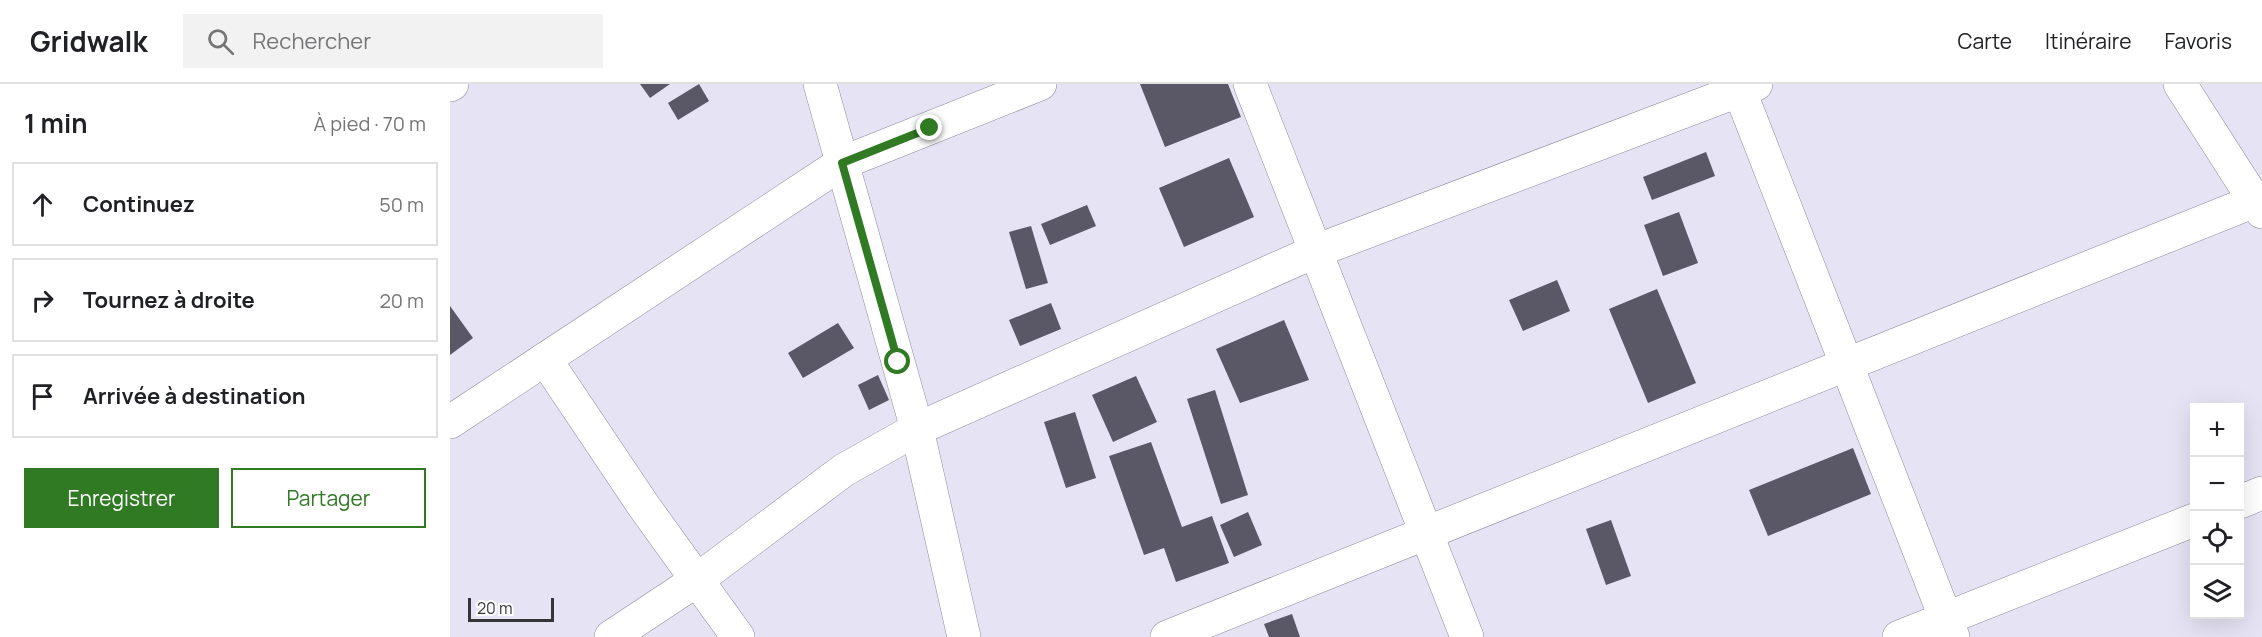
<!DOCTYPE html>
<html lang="fr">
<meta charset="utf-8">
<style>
body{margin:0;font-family:Manrope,sans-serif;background:#f2f2f2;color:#202124}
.controls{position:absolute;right:18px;bottom:18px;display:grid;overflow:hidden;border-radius:0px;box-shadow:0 6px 24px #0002}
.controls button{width:54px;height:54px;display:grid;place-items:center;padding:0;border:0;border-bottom:2px solid #e0e0e0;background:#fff;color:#202124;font:30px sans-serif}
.scale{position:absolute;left:18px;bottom:15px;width:86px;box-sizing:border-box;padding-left:6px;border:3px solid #35343a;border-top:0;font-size:16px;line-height:21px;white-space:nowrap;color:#35343a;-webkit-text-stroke:4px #fff;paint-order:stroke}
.stop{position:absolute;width:18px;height:18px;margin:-14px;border:4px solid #2f7a22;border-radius:50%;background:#fff}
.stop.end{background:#2f7a22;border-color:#fff;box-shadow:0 2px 6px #0008}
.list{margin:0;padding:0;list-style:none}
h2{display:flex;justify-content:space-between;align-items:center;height:78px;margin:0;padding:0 24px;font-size:26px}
h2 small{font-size:20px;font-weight:400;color:#757577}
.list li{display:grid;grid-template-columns:39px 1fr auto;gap:18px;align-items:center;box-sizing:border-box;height:84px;margin:0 12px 12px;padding:0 12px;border:2px solid #e0e0e0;border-radius:0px}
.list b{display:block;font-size:22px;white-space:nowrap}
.list em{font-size:20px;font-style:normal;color:#757577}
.actions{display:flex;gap:12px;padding:18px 24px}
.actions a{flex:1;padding:14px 0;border:2px solid #2f7a22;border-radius:0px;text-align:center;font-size:21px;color:#2f7a22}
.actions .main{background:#2f7a22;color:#fff}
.icon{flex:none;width:33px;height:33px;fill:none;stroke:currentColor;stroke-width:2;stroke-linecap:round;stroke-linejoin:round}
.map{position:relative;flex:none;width:1812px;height:553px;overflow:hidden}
header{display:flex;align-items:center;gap:36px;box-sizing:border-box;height:84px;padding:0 30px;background:#fff;border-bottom:2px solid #e0e0e0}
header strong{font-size:28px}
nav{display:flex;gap:33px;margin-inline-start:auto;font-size:21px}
.search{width:420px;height:54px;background:#f2f2f2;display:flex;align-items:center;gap:15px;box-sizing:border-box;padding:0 21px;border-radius:0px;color:#757577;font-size:22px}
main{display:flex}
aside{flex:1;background:#fff}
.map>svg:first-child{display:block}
.building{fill:#5a5866}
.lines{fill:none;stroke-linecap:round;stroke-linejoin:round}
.minor-casing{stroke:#8c8a9a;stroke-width:34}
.minor{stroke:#fff;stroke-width:33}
.route{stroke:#2f7a22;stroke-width:8}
</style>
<header>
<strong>Gridwalk</strong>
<div class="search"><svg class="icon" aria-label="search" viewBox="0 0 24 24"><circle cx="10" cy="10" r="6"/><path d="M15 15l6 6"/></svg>Rechercher</div>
<nav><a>Carte</a><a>Itinéraire</a><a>Favoris</a></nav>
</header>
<main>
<aside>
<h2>1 min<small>À pied · 70 m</small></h2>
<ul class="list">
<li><svg class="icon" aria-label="ahead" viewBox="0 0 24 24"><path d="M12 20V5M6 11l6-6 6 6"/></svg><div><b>Continuez</b></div><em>50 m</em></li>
<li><svg class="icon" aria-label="right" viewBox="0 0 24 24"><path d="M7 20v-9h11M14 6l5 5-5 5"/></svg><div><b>Tournez à droite</b></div><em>20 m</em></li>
<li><svg class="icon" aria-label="arrive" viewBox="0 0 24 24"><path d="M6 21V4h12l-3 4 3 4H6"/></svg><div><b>Arrivée à destination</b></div></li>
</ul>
<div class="actions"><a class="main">Enregistrer</a><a>Partager</a></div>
</aside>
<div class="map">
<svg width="1812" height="553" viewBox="0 0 1812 553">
<rect width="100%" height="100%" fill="#e5e3f4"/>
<!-- building -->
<g class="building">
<polygon points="190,0 220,0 200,14"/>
<polygon points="249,0 259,17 228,36 218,19"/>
<polygon points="690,0 778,0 791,33 715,63"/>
<polygon points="1256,68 1265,92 1202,116 1193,93"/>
<polygon points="779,74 804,133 734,163 709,104"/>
<polygon points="637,121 646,142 600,161 591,140"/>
<polygon points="1229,128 1248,179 1213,192 1194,141"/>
<polygon points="581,142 598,199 576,205 559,148"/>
<polygon points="1107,196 1120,227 1073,247 1059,216"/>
<polygon points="1207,205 1246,299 1198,319 1159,225"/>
<polygon points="601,219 611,245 570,262 559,236"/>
<polygon points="0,222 23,254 0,271"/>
<polygon points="834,236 859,296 790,319 766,265"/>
<polygon points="388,239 404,264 353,294 338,269"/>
<polygon points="428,291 439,316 419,326 408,301"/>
<polygon points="686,292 707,338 663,358 642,311"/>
<polygon points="765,306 798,411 771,420 737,315"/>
<polygon points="625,328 646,394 616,404 594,338"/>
<polygon points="701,358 732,443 762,432 779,479 726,498 714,464 694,471 659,372"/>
<polygon points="1403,364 1421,410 1318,452 1299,406"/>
<polygon points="798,428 812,461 784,473 770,441"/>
<polygon points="1161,436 1181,492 1156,501 1136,445"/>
<polygon points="842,530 850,553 819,553 814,540"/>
</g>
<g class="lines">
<defs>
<g id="minor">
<polyline points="370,0 467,345 514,553"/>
<polyline points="800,0 1017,553"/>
<polyline points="1287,0 1503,553"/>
<polyline points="1730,0 1812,128"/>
<polyline points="0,1 2,0"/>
<polyline points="95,275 193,421 288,553"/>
<polyline points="0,338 392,79 590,0"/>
<polyline points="1790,418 1812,409"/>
<polyline points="161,553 247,496 394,386 467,345 866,167 1306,0"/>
<polyline points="717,553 1812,114"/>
<polyline points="1449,553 1744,436"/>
</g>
</defs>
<!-- minor casing -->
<use href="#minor" class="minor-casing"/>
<!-- minor -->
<use href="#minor" class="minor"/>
</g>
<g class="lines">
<!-- route -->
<polyline class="route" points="448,278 392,79 480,44"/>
</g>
</svg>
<div class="controls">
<button>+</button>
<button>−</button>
<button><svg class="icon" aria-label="locate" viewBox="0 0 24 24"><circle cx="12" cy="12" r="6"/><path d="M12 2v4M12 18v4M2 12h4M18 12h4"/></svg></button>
<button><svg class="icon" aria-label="layers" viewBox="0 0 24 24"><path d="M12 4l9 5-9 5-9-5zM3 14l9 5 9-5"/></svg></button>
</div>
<div class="scale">20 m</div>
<div class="stop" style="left:448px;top:278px"></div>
<div class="stop end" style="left:480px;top:44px"></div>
</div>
</main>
